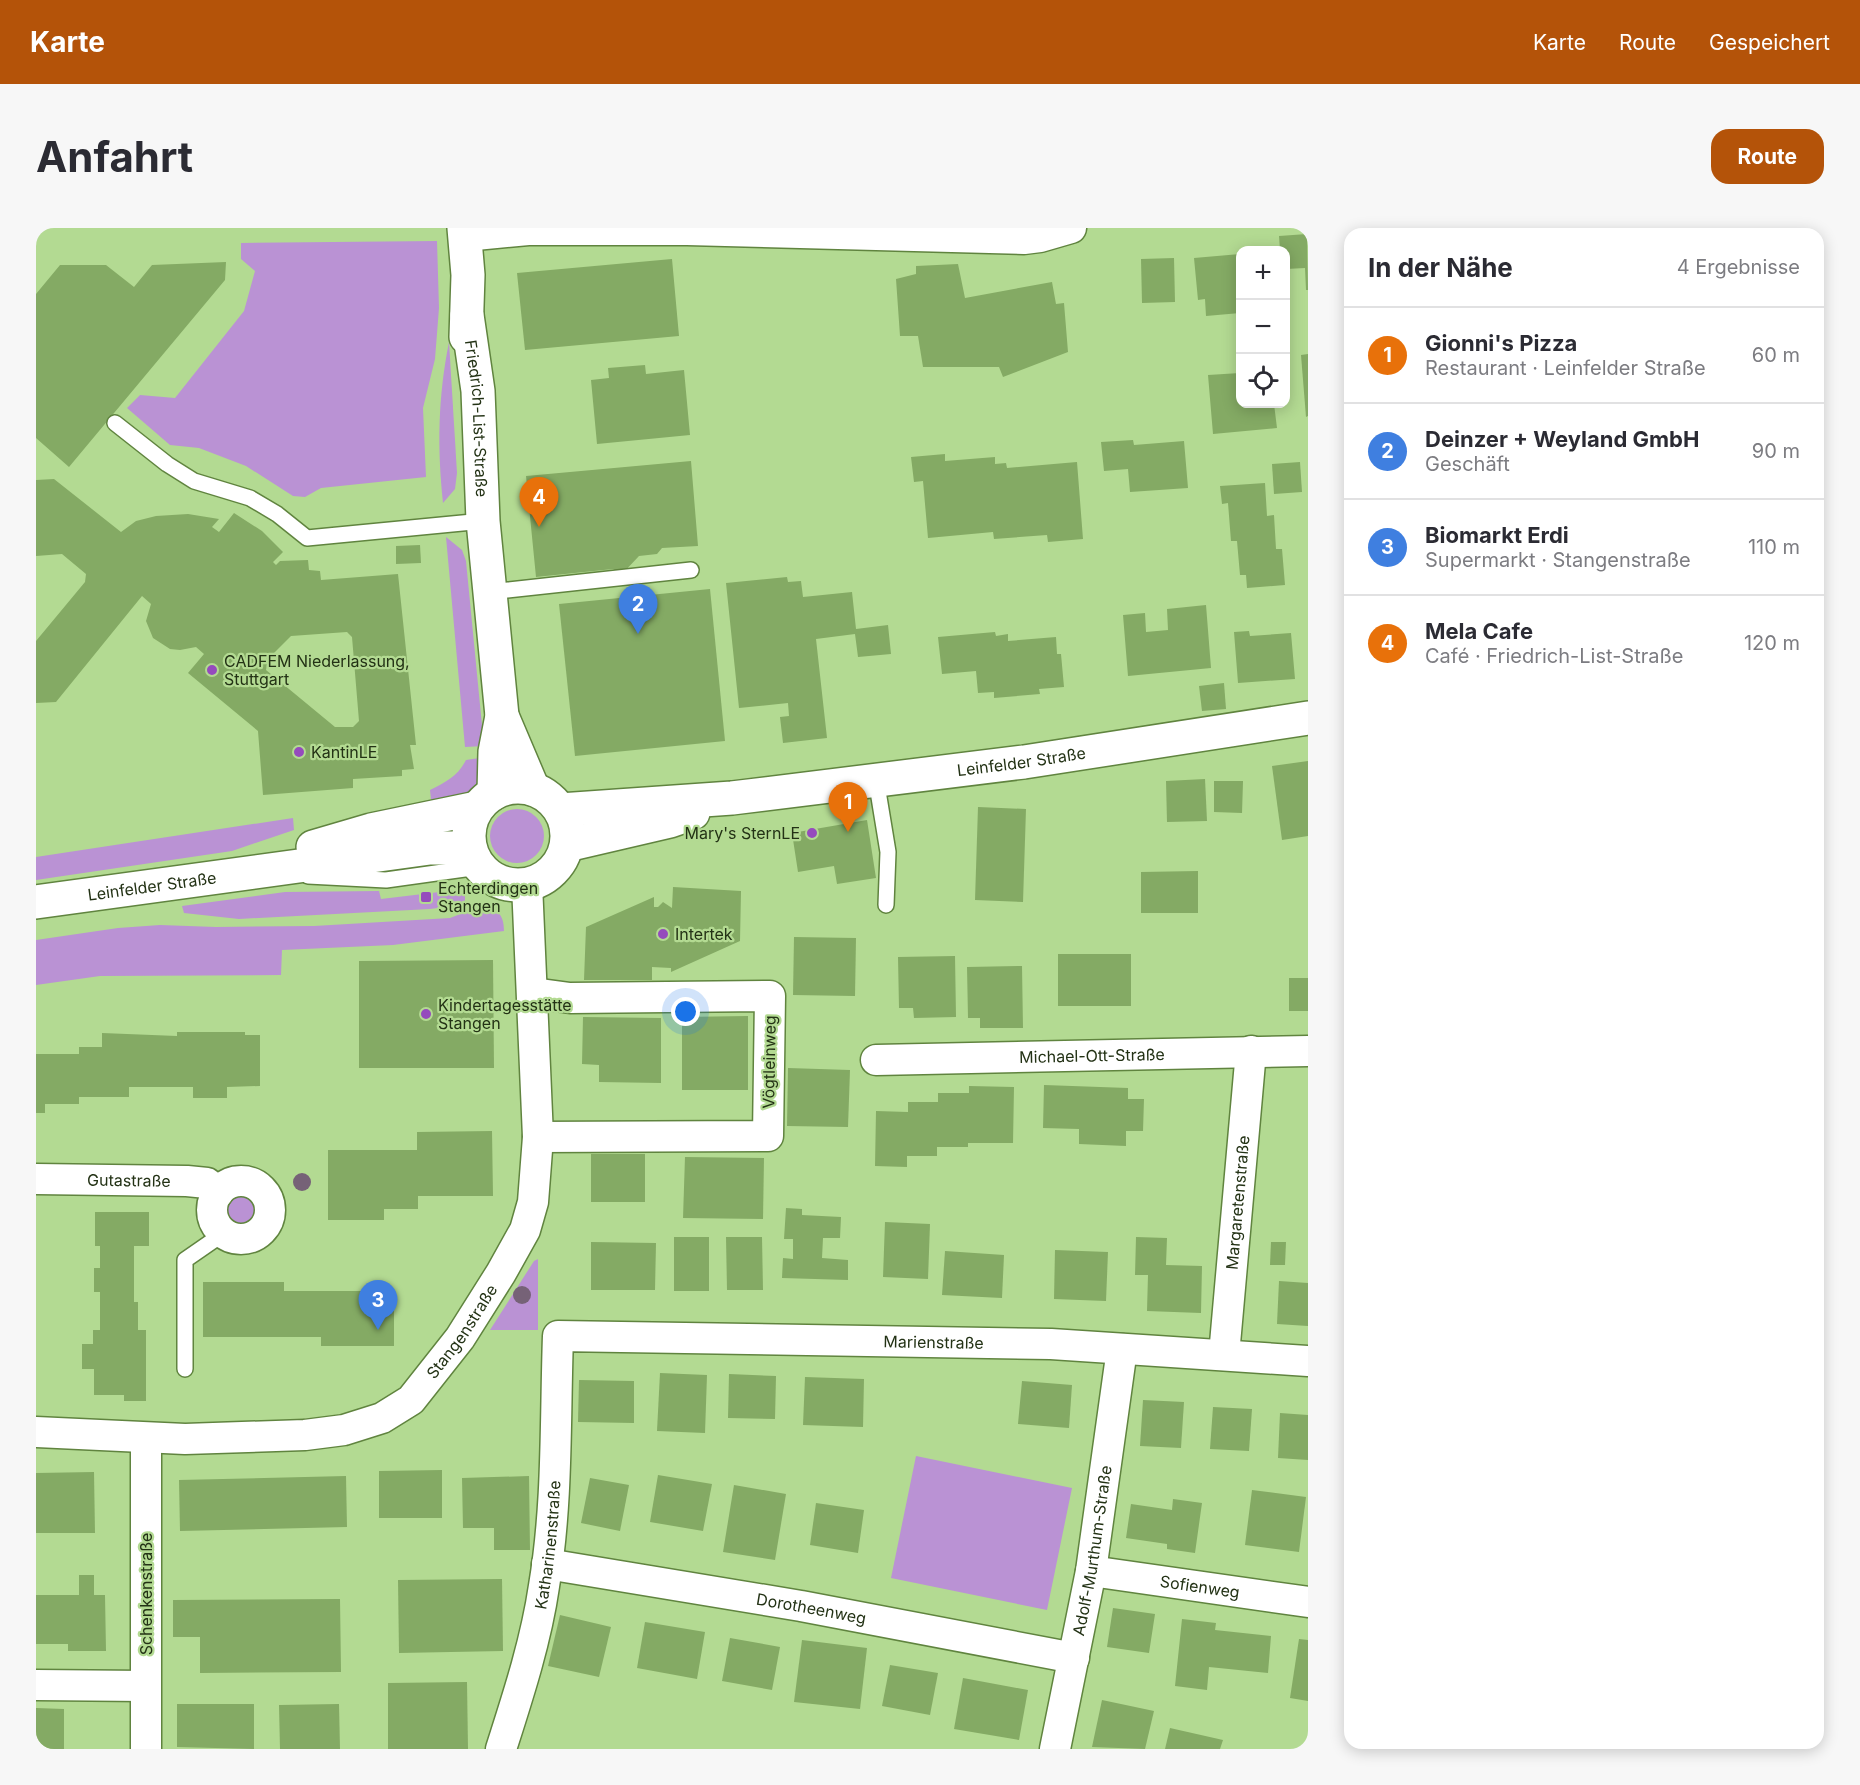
<!DOCTYPE html>
<html lang="de">
<meta charset="utf-8">
<style>
body{margin:0;font-family:Inter,sans-serif;background:#f7f7f7;color:#2b2b33}
.controls{position:absolute;right:18px;top:18px;display:grid;overflow:hidden;border-radius:12px;box-shadow:0 3px 15px #0003}
.controls button{width:54px;height:54px;display:grid;place-items:center;padding:0;border:0;border-bottom:2px solid #e1e1e2;background:#fff;color:#2b2b33;font:30px sans-serif}
.you{position:absolute;left:650px;top:784px;width:21px;height:21px;margin:-15px;border:4px solid #fff;border-radius:50%;background:#1a73e8;box-shadow:0 0 0 9px #1a73e833}
.badge{display:grid;place-items:center;width:39px;height:39px;border-radius:50%;background:#b45309;color:#fff;font-size:20px;font-weight:700}
.pin{position:absolute;translate:-50% -50px;filter:drop-shadow(0 2px 3px #0008)}
.pin::after{content:'';position:absolute;top:32px;width:21px;height:18px;background:inherit;clip-path:polygon(0 0,100% 0,50% 100%)}
.list{margin:0;padding:0;list-style:none}
h2{display:flex;justify-content:space-between;align-items:center;height:78px;margin:0;padding:0 24px;font-size:26px}
h2 small{font-size:20px;font-weight:400;color:#7c7c81}
.list li{display:grid;grid-template-columns:39px 1fr auto;gap:18px;align-items:center;box-sizing:border-box;height:96px;padding:0 24px;border-top:2px solid #e1e1e2}
.list b{display:block;font-size:22px;white-space:nowrap}
.list p{margin:0;font-size:20px;white-space:nowrap;color:#7c7c81}
.list em{font-size:20px;font-style:normal;color:#7c7c81}
.icon{flex:none;width:33px;height:33px;fill:none;stroke:currentColor;stroke-width:2;stroke-linecap:round;stroke-linejoin:round}
.map{position:relative;flex:none;width:1272px;height:1521px;overflow:hidden;border-radius:18px}
header{display:flex;align-items:center;gap:36px;box-sizing:border-box;height:84px;padding:0 30px;background:#b45309;color:#fff}
header strong{font-size:28px}
nav{display:flex;gap:33px;margin-inline-start:auto;font-size:21px}
.intro{display:flex;align-items:center;justify-content:space-between;box-sizing:border-box;height:144px;padding:0 36px}
h1{margin:0;font-size:42px}
.button{padding:15px 27px;border-radius:18px;background:#b45309;color:#fff;font-size:21px;font-weight:700}
main{display:flex;gap:36px;padding:0 36px}
aside{flex:1;background:#fff;border-radius:18px;box-shadow:0 3px 15px #0003}
.map>svg:first-child{display:block}
.green{fill:#ba92d4}
.building{fill:#84aa64;fill-rule:evenodd}
.lines{fill:none;stroke-linecap:round;stroke-linejoin:round}
.service-casing{stroke:#60843f;stroke-width:18}
.minor-casing{stroke:#60843f;stroke-width:33}
.secondary-casing{stroke:#60843f;stroke-width:36}
.service{stroke:#fff;stroke-width:15}
.minor{stroke:#fff;stroke-width:30}
.secondary{stroke:#fff;stroke-width:33}
.tree{fill:#766277}
.poi-dot{fill:#954bbd;stroke:#b3da92;stroke-width:2}
.labels{text-anchor:middle;dominant-baseline:central;stroke-width:4.5;stroke-linejoin:round;paint-order:stroke}
.street-label{font-size:16px;fill:#233215;stroke:#b3da92}
.poi-label{font-size:16px;fill:#233215;stroke:#b3da92;text-anchor:start}
</style>
<header>
<strong>Karte</strong>
<nav><a>Karte</a><a>Route</a><a>Gespeichert</a></nav>
</header>
<div class="intro"><h1>Anfahrt</h1><a class="button">Route</a></div>
<main>
<div class="map">
<svg width="1272" height="1521" viewBox="0 0 1272 1521">
<rect width="100%" height="100%" fill="#b3da92"/>
<!-- green -->
<g class="green">
<polygon points="401,13 403,80 399,131 387,180 390,249 285,260 269,269 257,268 210,238 163,220 134,217 91,180 104,167 139,170 208,83 219,43 205,31 205,15"/>
<path d="M413 114 421 245 419 261 407 275C401 219 402 169 413 114Z"/>
<polygon points="410,309 426,322 430,333 448,518 429,519"/>
<path d="M450 529C438 571 435 566 396 580L394 562C410 554 422 548 430 532Z"/>
<circle cx="481" cy="608" r="27"/>
<polygon points="257,590 258,602 196,623 0,652 0,629"/>
<polygon points="343,663 345,671 412,663 429,665 429,673 424,677 394,681 203,691 148,685 146,678 249,664"/>
<path d="M443 679C461 679 468 686 468 703L357 717 246 722 245 747 64 748 0 757V712L82 700 124 697 180 699 278 698 414 690Z"/>
<circle cx="206" cy="981" r="18"/>
<polygon points="502,1031 502,1102 454,1102 498,1033"/>
<polygon points="880,1228 1036,1260 1011,1382 855,1350"/>
</g>
<!-- building -->
<g class="building">
<polygon points="1271,6 1272,62 1270,62 1269,40 1250,41 1250,22 1244,22 1243,8"/>
<polygon points="1204,26 1204,85 1170,88 1169,71 1162,72 1158,30"/>
<polygon points="1138,30 1139,74 1106,75 1105,31"/>
<polygon points="636,31 643,108 489,122 481,45"/>
<polygon points="190,34 189,52 33,239 0,210 0,66 24,37 70,37 98,59 116,37"/>
<polygon points="922,36 929,70 1016,54 1020,76 1028,75 1032,124 967,149 963,139 887,139 882,108 864,108 860,51 880,46 880,38"/>
<polygon points="1272,126 1272,188 1270,189 1265,127"/>
<polygon points="609,137 610,146 648,142 654,207 561,216 555,152 573,150 572,140"/>
<polygon points="1204,145 1204,176 1238,176 1241,200 1177,206 1172,147"/>
<polygon points="1097,212 1098,217 1148,213 1152,260 1094,264 1092,241 1068,243 1065,214"/>
<polygon points="909,226 909,233 959,229 959,236 970,235 971,240 1041,234 1047,311 1012,314 1011,307 958,311 957,304 892,310 887,253 878,254 875,229"/>
<polygon points="655,233 662,318 626,320 621,326 603,328 586,346 577,341 500,349 490,248"/>
<polygon points="1264,234 1266,264 1238,266 1236,236"/>
<path d="M18 251 85 304 100 293 120 288 152 286 183 291 176 299 183 304 198 285 226 303 247 324 237 334 240 337 244 333 272 332 273 342 284 343 285 352 362 346 380 517H374L378 541 366 542V548L317 551V560L227 567 222 503 152 445 168 426 160 419 144 422 134 421 117 410 110 393 115 376 106 368 20 474 0 475V413L49 354 50 346 26 326 0 328V252ZM311 404 316 409 323 493 317 499H299L230 442 232 431 255 408Z"/>
<polygon points="1229,255 1231,288 1238,287 1240,321 1246,321 1249,357 1211,360 1210,347 1204,347 1201,313 1195,313 1192,275 1186,276 1184,258"/>
<polygon points="384,317 385,335 360,336 360,318"/>
<polygon points="751,349 752,354 765,353 767,369 816,364 820,401 852,397 855,426 822,429 819,406 780,411 791,510 747,515 744,489 753,488 752,475 703,480 690,355"/>
<polygon points="674,361 689,513 539,528 523,376"/>
<polygon points="1170,377 1175,440 1092,448 1087,387 1109,385 1110,404 1132,402 1131,381"/>
<polygon points="1213,403 1214,408 1255,405 1259,451 1202,455 1198,404"/>
<polygon points="959,404 960,408 972,406 972,413 1020,409 1021,426 1025,426 1028,459 1003,461 1004,466 958,470 958,464 942,465 940,443 906,446 902,409"/>
<polygon points="1188,455 1190,481 1166,483 1163,458"/>
<polygon points="1272,533 1272,608 1246,612 1236,538"/>
<polygon points="1169,551 1171,593 1131,594 1130,553"/>
<polygon points="1178,553 1207,553 1206,585 1178,584"/>
<polygon points="942,579 990,581 987,674 939,672"/>
<polygon points="831,592 840,650 801,656 798,638 762,644 756,605"/>
<polygon points="1162,643 1162,685 1105,685 1105,644"/>
<polygon points="637,659 705,663 704,713 635,744 635,740 616,739 616,752 548,752 550,699 618,669 618,679 622,679 627,674 636,680"/>
<polygon points="758,709 820,710 819,768 757,767"/>
<rect x="1022" y="726" width="73" height="52"/>
<polygon points="919,728 920,789 878,790 877,780 863,780 862,729"/>
<polygon points="457,732 458,840 323,840 323,733"/>
<polygon points="986,738 987,800 944,800 944,790 932,790 931,739"/>
<rect x="1253" y="750" width="19" height="33"/>
<polygon points="712,788 712,862 646,862 646,789"/>
<polygon points="547,789 625,790 625,855 563,854 563,837 546,836"/>
<polygon points="141,804 209,804 209,807 224,807 224,858 191,859 191,870 157,870 157,859 93,859 93,869 43,869 43,876 9,876 9,885 0,885 0,826 43,826 43,819 66,819 66,805 141,808"/>
<polygon points="752,840 814,842 812,899 751,898"/>
<polygon points="1008,857 1092,860 1092,871 1108,871 1107,903 1090,903 1090,918 1043,916 1043,901 1007,900"/>
<polygon points="933,858 978,859 977,915 932,915 932,919 901,919 901,928 871,928 871,939 839,938 840,883 872,884 872,874 902,874 902,865 933,865"/>
<polygon points="456,903 457,968 382,968 382,981 348,981 348,992 292,992 292,922 381,922 381,904"/>
<rect x="555" y="926" width="54" height="48"/>
<polygon points="649,929 728,930 727,991 647,990"/>
<polygon points="750,980 766,981 766,987 805,989 804,1010 787,1010 786,1030 812,1032 812,1052 746,1050 747,1030 757,1031 757,1011 748,1011"/>
<polygon points="59,984 113,984 113,1018 98,1018 98,1074 102,1074 102,1102 110,1102 110,1173 88,1173 88,1167 58,1167 58,1141 46,1141 46,1116 57,1116 57,1102 64,1102 64,1064 58,1064 58,1040 64,1040 64,1018 59,1018"/>
<polygon points="849,994 894,996 892,1051 847,1049"/>
<rect x="638" y="1009" width="35" height="54"/>
<polygon points="690,1009 726,1009 727,1062 691,1062"/>
<polygon points="1100,1009 1131,1010 1130,1037 1166,1038 1165,1085 1111,1083 1112,1047 1099,1047"/>
<polygon points="555,1014 620,1015 619,1062 555,1062"/>
<polygon points="1235,1014 1250,1014 1249,1037 1234,1037"/>
<polygon points="1019,1022 1072,1024 1070,1073 1018,1071"/>
<polygon points="909,1023 968,1027 966,1070 906,1067"/>
<polygon points="1243,1053 1272,1055 1272,1098 1241,1096"/>
<polygon points="167,1054 248,1054 248,1063 358,1063 358,1118 285,1118 285,1109 167,1109"/>
<polygon points="624,1145 671,1147 669,1205 621,1203"/>
<polygon points="693,1146 740,1148 739,1191 692,1190"/>
<polygon points="769,1149 828,1151 827,1199 767,1197"/>
<polygon points="543,1152 598,1153 598,1195 542,1194"/>
<polygon points="986,1153 1036,1157 1033,1200 982,1196"/>
<polygon points="1107,1172 1148,1174 1145,1220 1104,1218"/>
<polygon points="1177,1179 1216,1181 1213,1223 1174,1221"/>
<polygon points="1244,1185 1272,1187 1272,1232 1242,1230"/>
<polygon points="406,1242 406,1290 343,1290 343,1243"/>
<polygon points="58,1244 59,1305 0,1305 0,1245"/>
<polygon points="622,1247 676,1256 667,1303 614,1294"/>
<polygon points="310,1248 311,1299 144,1303 143,1252"/>
<polygon points="493,1248 494,1322 458,1322 458,1300 427,1300 426,1250"/>
<polygon points="554,1250 593,1257 584,1303 545,1295"/>
<polygon points="698,1257 750,1266 739,1332 687,1324"/>
<polygon points="1216,1262 1270,1269 1263,1324 1209,1317"/>
<polygon points="1137,1271 1166,1275 1159,1325 1131,1321 1131,1316 1090,1310 1095,1276 1136,1282"/>
<polygon points="780,1275 828,1282 822,1325 774,1317"/>
<polygon points="43,1347 58,1347 58,1367 69,1367 70,1423 32,1423 32,1416 0,1416 0,1367 43,1367"/>
<polygon points="466,1351 467,1423 363,1425 362,1352"/>
<polygon points="304,1371 305,1444 164,1445 164,1409 137,1409 137,1372"/>
<polygon points="1077,1380 1119,1386 1113,1425 1071,1419"/>
<polygon points="524,1387 575,1399 563,1449 512,1438"/>
<polygon points="1146,1391 1180,1395 1179,1402 1235,1408 1232,1445 1173,1439 1171,1462 1139,1458"/>
<polygon points="609,1394 669,1404 661,1451 601,1440"/>
<polygon points="694,1410 744,1419 736,1462 686,1453"/>
<polygon points="1263,1411 1272,1412 1272,1473 1254,1470"/>
<polygon points="766,1412 831,1420 824,1481 758,1474"/>
<polygon points="854,1437 902,1445 894,1487 846,1478"/>
<polygon points="927,1450 992,1462 983,1512 918,1501"/>
<polygon points="431,1454 432,1521 352,1521 352,1455"/>
<polygon points="1066,1472 1118,1483 1109,1521 1056,1519"/>
<polygon points="141,1476 218,1476 218,1521 141,1519"/>
<polygon points="303,1476 304,1521 244,1521 243,1477"/>
<polygon points="0,1480 28,1481 28,1521 0,1521"/>
<polygon points="1134,1500 1187,1512 1184,1521 1129,1521"/>
</g>
<g class="lines">
<defs>
<g id="service">
<polyline points="79,195 131,236 158,253 214,270 241,286 271,310 447,293"/>
<polyline points="454,364 655,342"/>
<polyline points="840,551 852,624 850,677"/>
<polyline points="272,648 350,652 443,639"/>
<polyline points="149,1141 149,1032 188,1005"/>
</g>
<g id="minor">
<polyline points="429,8 492,2 651,2 988,11 1004,9 1035,0"/>
<polyline points="497,765 534,770 734,768 732,908 502,909"/>
<path id="s1" d="M840 832 1272 823"/>
<path id="s2" d="M0 951 151 953 171 955 182 965"/>
<circle cx="205" cy="982" r="29"/>
<path id="s3" d="M1188 1127 1215 823"/>
<path id="s4" d="M0 1204 149 1211 269 1207 308 1202 346 1190 375 1172 424 1110 465 1045 489 1002 497 974 502 909 491 656"/>
<path id="s5" d="M511 1336 765 1378 1038 1430"/>
<path id="s6" d="M1055 1343 1272 1374"/>
<polyline points="0,1457 109,1458"/>
<polyline points="110,1521 110,1211"/>
<path id="s7" d="M465 1521C482 1468 500 1413 508 1358 522 1275 519 1191 522 1108L1015 1116 1272 1133"/>
<path id="s8" d="M1019 1521 1055 1343 1086 1121"/>
</g>
<g id="secondary">
<polyline points="428,0 432,47 430,109"/>
<path id="s9" d="M431 87 442 163 447 293 466 488 459 524 458 565"/>
<polyline points="466,488 497,561"/>
<circle cx="482" cy="608" r="49"/>
<path id="s10" d="M524 582 696 570 988 534 1272 490"/>
<polyline points="531,617 634,593 657,585"/>
<polyline points="277,619 335,602 441,580"/>
<path id="s11" d="M0 674 394 620H434"/>
</g>
</defs>
<!-- service casing -->
<use href="#service" class="service-casing"/>
<!-- minor casing -->
<use href="#minor" class="minor-casing"/>
<!-- secondary casing -->
<use href="#secondary" class="secondary-casing"/>
<!-- service -->
<use href="#service" class="service"/>
<!-- minor -->
<use href="#minor" class="minor"/>
<!-- secondary -->
<use href="#secondary" class="secondary"/>
</g>
<!-- trees -->
<g class="tree">
<circle cx="266" cy="954" r="9"/>
<circle cx="486" cy="1067" r="9"/>
</g>
<!-- markers -->
<g class="poi-dot">
<circle cx="176" cy="442" r="6"/>
<circle cx="263" cy="524" r="6"/>
<circle cx="776" cy="605" r="6"/>
<rect x="384" y="663" width="12" height="12" rx="3"/>
<circle cx="627" cy="706" r="6"/>
<circle cx="390" cy="786" r="6"/>
</g>
<g class="labels">
<!-- street labels -->
<g class="street-label">
<text stroke="none"><textPath href="#s9" startOffset="104">Friedrich-List-Straße</textPath></text>
<text stroke="none"><textPath href="#s10" startOffset="464">Leinfelder Straße</textPath></text>
<text stroke="none"><textPath href="#s11" startOffset="117">Leinfelder Straße</textPath></text>
<text stroke="none"><textPath href="#s1" startOffset="216">Michael-Ott-Straße</textPath></text>
<text transform="translate(733 834) rotate(-89)">Vögtleinweg</text>
<text stroke="none"><textPath href="#s2" startOffset="93">Gutastraße</textPath></text>
<text stroke="none"><textPath href="#s3" startOffset="153">Margaretenstraße</textPath></text>
<text stroke="none"><textPath href="#s4" startOffset="468">Stangenstraße</textPath></text>
<text stroke="none"><textPath href="#s7" startOffset="795">Marienstraße</textPath></text>
<text stroke="none"><textPath href="#s7" startOffset="210">Katharinenstraße</textPath></text>
<text stroke="none"><textPath href="#s8" startOffset="202">Adolf-Murthum-Straße</textPath></text>
<text stroke="none"><textPath href="#s6" startOffset="110">Sofienweg</textPath></text>
<text transform="translate(110 1366) rotate(-90)">Schenkenstraße</text>
<text stroke="none"><textPath href="#s5" startOffset="268">Dorotheenweg</textPath></text>
</g>
<!-- poi labels -->
<g class="poi-label">
<text x="188" y="433">CADFEM Niederlassung,<tspan x="188" dy="18">Stuttgart</tspan></text>
<text x="275" y="524">KantinLE</text>
<text x="764" y="605" text-anchor="end">Mary's SternLE</text>
<text x="402" y="660">Echterdingen<tspan x="402" dy="18">Stangen</tspan></text>
<text x="639" y="706">Intertek</text>
<text x="402" y="777">Kindertagesstätte<tspan x="402" dy="18">Stangen</tspan></text>
</g>
</g>
</svg>
<div class="controls">
<button>+</button>
<button>−</button>
<button><svg class="icon" aria-label="locate" viewBox="0 0 24 24"><circle cx="12" cy="12" r="6"/><path d="M12 2v4M12 18v4M2 12h4M18 12h4"/></svg></button>
</div>
<div class="you"></div>
<div class="pin badge" style="left:812px;top:604px;background:#e8710a">1</div>
<div class="pin badge" style="left:602px;top:406px;background:#3f7fe0">2</div>
<div class="pin badge" style="left:342px;top:1102px;background:#3f7fe0">3</div>
<div class="pin badge" style="left:503px;top:299px;background:#e8710a">4</div>
</div>
<aside>
<h2>In der Nähe<small>4 Ergebnisse</small></h2>
<ul class="list">
<li><span class="badge" style="background:#e8710a">1</span><div><b>Gionni's Pizza</b><p>Restaurant · Leinfelder Straße</p></div><em>60 m</em></li>
<li><span class="badge" style="background:#3f7fe0">2</span><div><b>Deinzer + Weyland GmbH</b><p>Geschäft</p></div><em>90 m</em></li>
<li><span class="badge" style="background:#3f7fe0">3</span><div><b>Biomarkt Erdi</b><p>Supermarkt · Stangenstraße</p></div><em>110 m</em></li>
<li><span class="badge" style="background:#e8710a">4</span><div><b>Mela Cafe</b><p>Café · Friedrich-List-Straße</p></div><em>120 m</em></li>
</ul>
</aside>
</main>
